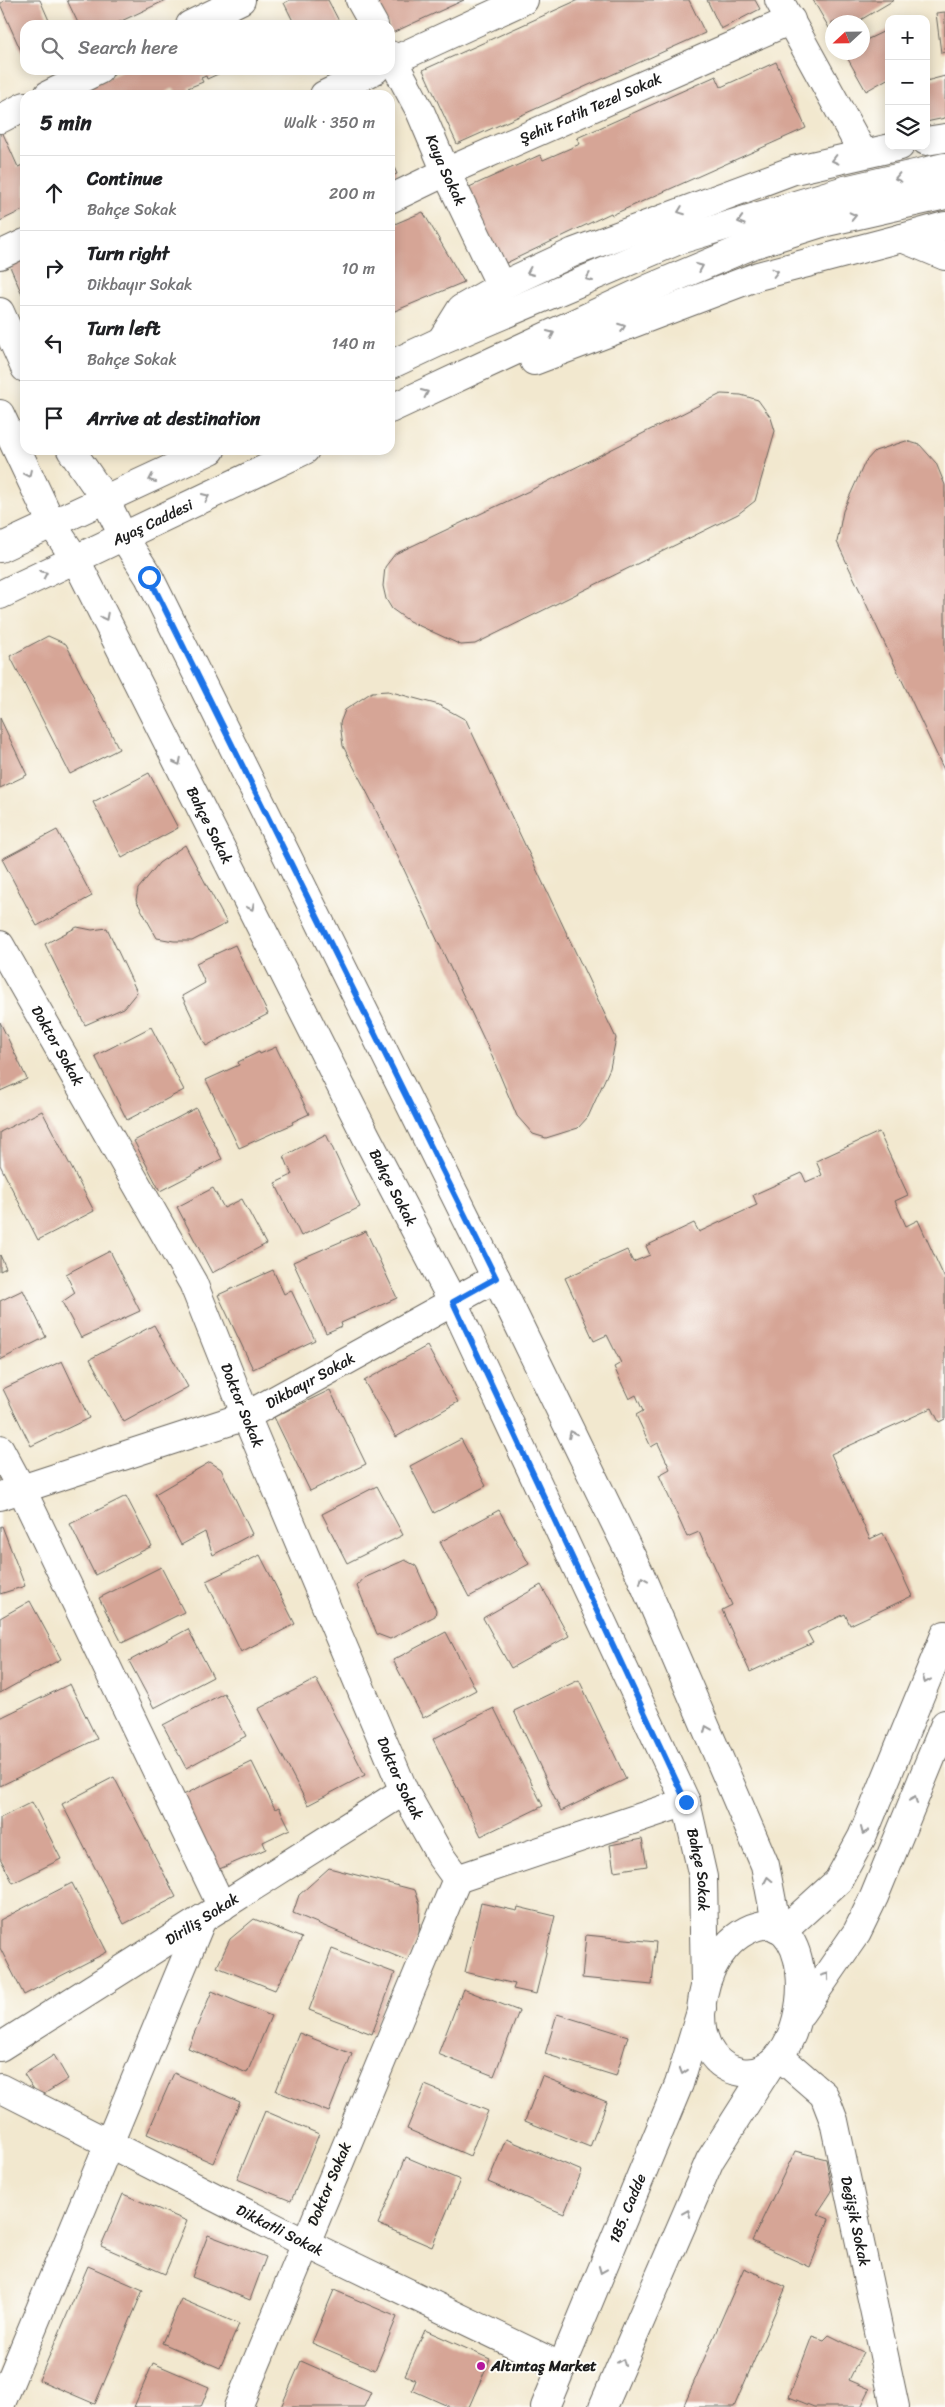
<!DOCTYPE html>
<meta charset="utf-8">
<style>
body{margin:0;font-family:Sriracha,sans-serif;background:#f2f2f2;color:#202124}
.controls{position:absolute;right:15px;top:15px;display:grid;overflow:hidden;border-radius:10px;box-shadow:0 2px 12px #0003}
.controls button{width:45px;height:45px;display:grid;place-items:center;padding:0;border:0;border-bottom:1px solid #e0e0e0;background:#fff;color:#202124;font:25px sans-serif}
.compass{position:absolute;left:825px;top:15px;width:45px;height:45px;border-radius:50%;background:#fff;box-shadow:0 2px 12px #0003;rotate:248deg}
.stop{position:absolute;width:15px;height:15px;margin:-11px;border:4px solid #1a73e8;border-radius:50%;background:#fff}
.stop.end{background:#1a73e8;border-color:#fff;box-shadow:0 1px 5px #0008}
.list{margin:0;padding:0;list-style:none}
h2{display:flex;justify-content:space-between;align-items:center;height:65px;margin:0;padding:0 20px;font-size:21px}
h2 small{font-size:16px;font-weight:400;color:#757577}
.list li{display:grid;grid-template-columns:32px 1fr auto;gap:15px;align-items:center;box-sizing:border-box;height:75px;padding:0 20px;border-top:1px solid #e0e0e0}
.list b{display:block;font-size:19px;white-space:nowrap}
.list p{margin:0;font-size:16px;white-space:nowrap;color:#757577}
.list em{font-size:16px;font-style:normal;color:#757577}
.icon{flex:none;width:28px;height:28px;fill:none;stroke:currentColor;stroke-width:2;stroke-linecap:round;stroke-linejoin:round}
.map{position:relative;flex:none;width:945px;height:2407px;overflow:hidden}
.search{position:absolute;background:#fff;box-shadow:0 2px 12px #0003;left:20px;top:20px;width:375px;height:55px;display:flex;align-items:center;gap:12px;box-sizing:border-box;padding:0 18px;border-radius:15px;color:#757577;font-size:19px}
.panel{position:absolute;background:#fff;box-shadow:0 2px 12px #0003;left:20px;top:90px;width:375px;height:365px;border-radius:15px}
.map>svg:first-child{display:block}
.building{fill:#d6a596}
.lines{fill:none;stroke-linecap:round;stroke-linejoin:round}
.minor-casing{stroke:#67635b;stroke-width:30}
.tertiary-casing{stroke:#67635b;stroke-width:30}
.secondary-casing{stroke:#67635b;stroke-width:30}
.minor{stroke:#fff;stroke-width:28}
.tertiary{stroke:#fff;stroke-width:28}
.secondary{stroke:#fff;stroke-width:28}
.oneway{stroke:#999}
.route{stroke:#1a73e8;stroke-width:6}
.poi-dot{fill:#b5179e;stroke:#fdfcf7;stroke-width:2}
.labels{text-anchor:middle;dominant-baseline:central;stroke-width:4;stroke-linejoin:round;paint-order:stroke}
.street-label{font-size:15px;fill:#1c1c1c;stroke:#fdfcf7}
.poi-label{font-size:15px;font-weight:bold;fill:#1c1c1c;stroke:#fdfcf7;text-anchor:start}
</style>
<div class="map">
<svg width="945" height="2407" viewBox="0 0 945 2407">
<rect width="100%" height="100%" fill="#fdfcf7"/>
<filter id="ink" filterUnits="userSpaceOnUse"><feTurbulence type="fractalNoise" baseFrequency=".02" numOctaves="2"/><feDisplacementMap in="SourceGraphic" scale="10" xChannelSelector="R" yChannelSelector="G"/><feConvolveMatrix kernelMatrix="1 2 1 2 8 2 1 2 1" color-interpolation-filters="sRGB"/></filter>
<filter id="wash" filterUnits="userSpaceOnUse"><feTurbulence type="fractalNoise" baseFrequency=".0096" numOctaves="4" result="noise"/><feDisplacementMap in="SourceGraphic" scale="20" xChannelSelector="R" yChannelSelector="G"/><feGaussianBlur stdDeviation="1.12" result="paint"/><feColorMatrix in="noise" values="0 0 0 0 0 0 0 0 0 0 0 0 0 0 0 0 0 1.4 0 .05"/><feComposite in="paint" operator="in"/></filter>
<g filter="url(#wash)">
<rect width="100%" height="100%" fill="#f2e8cf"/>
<g id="blocks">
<!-- building -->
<g class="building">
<polygon points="5,0 40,0 51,25 25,25 25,60 0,4"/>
<polygon points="67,0 166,0 113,25 79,25"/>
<polygon points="290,0 328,0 341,25 295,25 284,3"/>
<polygon points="377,0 464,0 392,33"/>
<polygon points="578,0 689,0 705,33 457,144 423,70"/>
<polygon points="707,0 755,0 760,9 721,29"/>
<polygon points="813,0 894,0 857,22 832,22 832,33"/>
<polygon points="945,12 945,52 941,53 936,13"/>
<polygon points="889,29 889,78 866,91 844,52 862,52 862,42"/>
<polygon points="776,62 806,128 612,215 611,213 502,265 467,188 540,155 543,160 580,144 577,138 716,76 721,87"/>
<polygon points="125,70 227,70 207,79 206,76 201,78 203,82 188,88 191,95 174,95 177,94 174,88 164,93 165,95 70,95"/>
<polygon points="945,76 945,118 926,122 926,81"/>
<polygon points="0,127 18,167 25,164 25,209 0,221"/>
<polygon points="390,158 397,174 390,177"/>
<polygon points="423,212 464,282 390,313 390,226"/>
<polygon points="25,255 25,301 8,262"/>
<polygon points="721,394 741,395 758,400 771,418 775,431 755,501 738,514 475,644 461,645 409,621 392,609 386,599 383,586 385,567 395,554 531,490"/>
<polygon points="906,441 920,445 936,463 945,485 945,772 837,542 843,511 865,462 875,451"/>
<polygon points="48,636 66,644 119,749 70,774 10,656"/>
<polygon points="388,691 439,705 466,720 616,1038 610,1068 588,1117 578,1128 546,1138 533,1134 517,1116 491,1054 374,806 343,746 340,723 345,710 372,692"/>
<polygon points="0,718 27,775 0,788"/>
<polygon points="149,773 178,828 122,858 93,802"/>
<polygon points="57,830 92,896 37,926 2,859"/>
<polygon points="185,845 227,923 192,941 174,941 157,938 136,900 138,889 159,863"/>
<polygon points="77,927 92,930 107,928 137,992 124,1008 85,1025 45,944"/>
<polygon points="235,945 268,1014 206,1046 182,996 205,983 196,963"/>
<polygon points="0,1022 27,1079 0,1091"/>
<polygon points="151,1027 184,1090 127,1120 95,1056"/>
<polygon points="276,1047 309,1114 292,1122 293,1124 239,1148 206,1080 239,1065 238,1062 259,1052 260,1054"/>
<polygon points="196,1108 222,1159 160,1191 134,1141"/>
<polygon points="42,1111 94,1211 38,1240 0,1165 0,1132"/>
<polygon points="879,1132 908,1195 895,1201 906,1226 918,1220 945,1279 945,1419 939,1422 932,1408 831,1454 870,1539 883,1533 912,1596 850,1625 845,1614 807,1632 813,1643 750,1672 722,1610 732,1605 699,1532 687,1537 659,1475 670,1469 658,1443 651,1447 636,1415 643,1411 636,1395 629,1399 614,1367 621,1363 607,1335 594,1341 565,1278 627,1250 633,1262 650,1255 646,1246 694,1223 699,1232 757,1205 753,1195 802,1173 806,1182 822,1175 816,1161"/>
<polygon points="326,1134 360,1207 301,1236 275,1183 292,1175 284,1156"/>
<polygon points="213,1188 224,1208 242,1199 266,1244 212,1273 177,1207"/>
<polygon points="366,1231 397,1298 341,1323 342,1326 326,1333 293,1262"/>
<polygon points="110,1251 140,1311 81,1338 62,1302 75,1293 66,1274"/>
<polygon points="0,1255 6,1268 0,1271"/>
<polygon points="273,1270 284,1294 291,1290 315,1340 253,1369 218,1295"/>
<polygon points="23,1290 46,1337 0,1360 0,1301"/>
<polygon points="154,1325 188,1387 124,1422 90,1359"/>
<polygon points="427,1346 458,1402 396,1437 364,1381"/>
<polygon points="62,1361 89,1418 31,1446 3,1389"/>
<polygon points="330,1390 366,1464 310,1491 274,1417"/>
<polygon points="461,1439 486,1486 434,1513 410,1466"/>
<polygon points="210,1462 221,1469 252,1534 213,1555 205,1532 181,1545 155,1494"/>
<polygon points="377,1486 403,1535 347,1563 322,1514"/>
<polygon points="126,1496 152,1546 95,1575 70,1524"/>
<polygon points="499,1510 529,1564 469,1597 440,1542"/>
<polygon points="2,1526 25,1586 0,1594 0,1527"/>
<polygon points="260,1555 295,1624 241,1652 206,1581"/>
<polygon points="405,1560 416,1566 436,1610 435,1616 390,1639 377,1634 357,1586 364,1578"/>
<polygon points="161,1567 184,1612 122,1643 99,1598"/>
<polygon points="541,1585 569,1636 511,1668 483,1618"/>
<polygon points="30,1601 61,1659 0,1693 0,1618"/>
<polygon points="188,1629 213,1677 154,1708 129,1661"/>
<polygon points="446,1632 476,1690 423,1718 393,1660"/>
<polygon points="316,1679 365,1775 308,1805 258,1709"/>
<polygon points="579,1680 626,1779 561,1811 514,1711"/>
<polygon points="70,1684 97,1739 0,1786 0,1718"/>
<polygon points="224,1693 246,1736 186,1768 163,1725"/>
<polygon points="494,1708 543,1806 481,1836 433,1739"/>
<polygon points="252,1762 275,1809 279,1807 290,1829 263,1842 266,1849 217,1870 181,1796"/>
<polygon points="114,1777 176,1897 124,1924 62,1804"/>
<polygon points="32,1802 61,1859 13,1883 0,1858 0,1818"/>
<polygon points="642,1839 647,1866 614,1871 610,1845"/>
<polygon points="329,1868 415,1890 420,1904 419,1937 408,1961 293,1913 299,1895"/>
<polygon points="72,1883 107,1952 24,1995 0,1948 0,1920"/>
<polygon points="481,1903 517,1911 518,1907 555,1916 536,1994 513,1989 515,1984 465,1972"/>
<polygon points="254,1919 302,1938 275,1990 217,1967 230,1939"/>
<polygon points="586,1935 656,1942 652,1985 582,1978"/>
<polygon points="332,1949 395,1973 372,2034 309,2010"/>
<polygon points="463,1989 519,2011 494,2076 438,2054"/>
<polygon points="212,1991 271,2016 247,2073 188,2048"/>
<polygon points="557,2014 628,2036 616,2076 545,2054"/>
<polygon points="299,2033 352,2054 329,2112 276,2091"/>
<polygon points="54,2055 68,2079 39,2097 24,2074"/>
<polygon points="174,2073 240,2102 213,2163 147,2134"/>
<polygon points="542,2076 607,2102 590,2147 525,2121"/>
<polygon points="425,2085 488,2111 470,2156 407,2129"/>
<polygon points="265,2111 319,2134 291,2201 237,2179"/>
<polygon points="506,2139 582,2171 564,2214 488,2182"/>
<polygon points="795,2151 826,2159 832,2191 817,2214 829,2219 810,2267 752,2241"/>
<polygon points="406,2157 460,2180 432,2247 378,2224"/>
<polygon points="123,2194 187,2221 165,2274 101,2246"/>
<polygon points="208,2235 266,2257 250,2300 192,2277"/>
<polygon points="88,2266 143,2290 95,2404 39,2380"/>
<polygon points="744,2268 786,2287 734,2407 683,2407"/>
<polygon points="334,2290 397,2317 375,2370 312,2343"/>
<polygon points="181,2299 239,2324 220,2368 162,2343"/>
<polygon points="425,2330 490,2359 469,2407 450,2407 412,2390 416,2380 405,2375"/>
<polygon points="829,2335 863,2352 849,2380 870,2389 861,2407 814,2407 789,2397 812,2336 824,2340"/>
<polygon points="301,2361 371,2392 364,2407 281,2407"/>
<polygon points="153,2363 209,2387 201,2407 134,2407"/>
</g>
</g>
</g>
<g filter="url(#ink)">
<use href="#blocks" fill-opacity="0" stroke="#67635b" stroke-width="1"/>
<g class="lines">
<defs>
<g id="minor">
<polyline points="360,0 374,25"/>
<polyline points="779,0 863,153"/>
<polyline points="190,25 241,0"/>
<path id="s1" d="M390 55 420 111 446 172 501 286"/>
<polyline points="390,62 524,0"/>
<polyline points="48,95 99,70"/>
<polyline points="324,95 375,70"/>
<polyline points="0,119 25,106"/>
<path id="s2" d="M390 199 446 172 791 20"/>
<polyline points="0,255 25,243"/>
<path id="s3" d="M0 945 193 1283 246 1416 404 1791 441 1857 457 1879 238 2407"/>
<polyline points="0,1449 22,1490 222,1907"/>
<path id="s4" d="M0 1496 246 1416 496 1278"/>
<polyline points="457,1879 686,1802"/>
<path id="s5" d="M0 2047 404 1791"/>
<path id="s6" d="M779 2056 824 2095 834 2121 895 2407"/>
<path id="s7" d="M0 2088 305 2243 562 2367"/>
<polyline points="0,2406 202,1919"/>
</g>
<g id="tertiary">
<polyline points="0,312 25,368"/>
<path id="s8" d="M0 414 52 524 76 560 366 1136 453 1302 686 1802 703 1877 705 1985"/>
<polyline points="71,450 105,499 123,536 149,577 496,1278 640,1574 765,1865 777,1928"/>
<path d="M771 1924C775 1927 781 1929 784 1932 819 1969 797 2081 741 2072 673 2060 698 1928 771 1924Z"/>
<polyline points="783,1931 838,1881 862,1837 945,1635"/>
<polyline points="801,2013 857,1932 874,1897 945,1724"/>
<path id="s9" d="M545 2407 679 2084 702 2008"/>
<polyline points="603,2407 710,2160 771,2064"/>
</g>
<g id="secondary">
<polyline points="926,141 945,138"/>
<polyline points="902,238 945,226"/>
<polyline points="441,341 461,309 501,286 574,252 794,170 900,146"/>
<polyline points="534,361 758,276 902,238 945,256"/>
<polyline points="390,365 441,341 679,240 845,190 945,167"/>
<polyline points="390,409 650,288 752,245 822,223 945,195"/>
<polyline points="0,548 211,450"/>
<path id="s10" d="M0 595 305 450"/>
</g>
</defs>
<!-- minor casing -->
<use href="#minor" class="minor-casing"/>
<!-- tertiary casing -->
<use href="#tertiary" class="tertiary-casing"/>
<!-- secondary casing -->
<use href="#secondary" class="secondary-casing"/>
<!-- minor -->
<use href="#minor" class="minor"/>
<!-- tertiary -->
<use href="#tertiary" class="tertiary"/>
<!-- secondary -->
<use href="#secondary" class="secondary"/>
</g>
<!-- one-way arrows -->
<defs><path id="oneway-chevron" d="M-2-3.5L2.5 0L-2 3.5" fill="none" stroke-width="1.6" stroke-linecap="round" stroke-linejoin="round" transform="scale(1.25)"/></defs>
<g class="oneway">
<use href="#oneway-chevron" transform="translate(835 160) rotate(166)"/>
<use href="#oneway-chevron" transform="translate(898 178) rotate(167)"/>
<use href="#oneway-chevron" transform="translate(681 211) rotate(159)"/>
<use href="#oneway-chevron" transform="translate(853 216) rotate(-13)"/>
<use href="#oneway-chevron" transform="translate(741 221) rotate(164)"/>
<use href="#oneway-chevron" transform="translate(700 267) rotate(-23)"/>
<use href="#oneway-chevron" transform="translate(530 272) rotate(156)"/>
<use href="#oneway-chevron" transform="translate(775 272) rotate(-14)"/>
<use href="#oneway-chevron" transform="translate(589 278) rotate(157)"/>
<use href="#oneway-chevron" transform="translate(622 327) rotate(-21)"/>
<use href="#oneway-chevron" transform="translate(551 334) rotate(-25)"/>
<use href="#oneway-chevron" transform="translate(425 393) rotate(-25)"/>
<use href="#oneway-chevron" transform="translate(28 474) rotate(65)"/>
<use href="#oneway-chevron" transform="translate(152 479) rotate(155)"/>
<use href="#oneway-chevron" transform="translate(206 497) rotate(-25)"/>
<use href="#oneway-chevron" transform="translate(44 574) rotate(-25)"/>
<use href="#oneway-chevron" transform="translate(105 617) rotate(63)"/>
<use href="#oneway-chevron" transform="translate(178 762) rotate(63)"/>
<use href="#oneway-chevron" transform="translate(251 907) rotate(63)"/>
<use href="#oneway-chevron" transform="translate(572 1434) rotate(-116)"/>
<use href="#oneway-chevron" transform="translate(643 1580) rotate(-113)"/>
<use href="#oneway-chevron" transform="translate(926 1680) rotate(112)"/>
<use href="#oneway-chevron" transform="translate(707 1729) rotate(-113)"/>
<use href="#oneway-chevron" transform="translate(914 1800) rotate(-68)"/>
<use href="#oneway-chevron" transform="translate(864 1831) rotate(113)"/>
<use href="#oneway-chevron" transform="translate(768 1880) rotate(-101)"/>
<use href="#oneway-chevron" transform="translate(826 1976) rotate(-55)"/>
<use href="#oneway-chevron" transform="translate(683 2071) rotate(107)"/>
<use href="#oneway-chevron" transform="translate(687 2213) rotate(-67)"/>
<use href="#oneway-chevron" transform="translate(602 2270) rotate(112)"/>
<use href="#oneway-chevron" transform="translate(622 2362) rotate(-67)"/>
</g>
</g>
<g class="lines" filter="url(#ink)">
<!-- route -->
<polyline class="route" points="149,577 496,1278 453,1302 686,1802"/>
</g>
<!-- markers -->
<circle class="poi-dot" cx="481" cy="2366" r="5"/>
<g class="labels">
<!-- street labels -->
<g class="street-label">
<text stroke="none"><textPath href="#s2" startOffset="220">Şehit Fatih Tezel Sokak</textPath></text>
<text stroke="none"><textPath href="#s1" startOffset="128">Kaya Sokak</textPath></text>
<text stroke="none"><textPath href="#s10" startOffset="169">Ayaş Caddesi</textPath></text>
<text stroke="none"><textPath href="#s8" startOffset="462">Bahçe Sokak</textPath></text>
<text stroke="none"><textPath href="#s3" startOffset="116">Doktor Sokak</textPath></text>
<text stroke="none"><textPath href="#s8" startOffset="868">Bahçe Sokak</textPath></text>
<text stroke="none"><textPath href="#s4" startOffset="332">Dikbayır Sokak</textPath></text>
<text stroke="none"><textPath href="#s3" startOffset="521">Doktor Sokak</textPath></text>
<text stroke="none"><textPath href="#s3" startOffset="926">Doktor Sokak</textPath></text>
<text stroke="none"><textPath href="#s8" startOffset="1618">Bahçe Sokak</textPath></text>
<text stroke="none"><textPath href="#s5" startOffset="239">Diriliş Sokak</textPath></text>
<text transform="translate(329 2184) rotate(-67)">Doktor Sokak</text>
<text stroke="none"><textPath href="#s9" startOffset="215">185. Cadde</textPath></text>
<text stroke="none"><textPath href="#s6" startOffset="190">Değişik Sokak</textPath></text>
<text stroke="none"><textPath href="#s7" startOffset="314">Dikkatli Sokak</textPath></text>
</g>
<!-- poi labels -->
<g class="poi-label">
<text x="491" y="2366">Altıntaş Market</text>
</g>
</g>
</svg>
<div class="controls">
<button>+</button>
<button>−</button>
<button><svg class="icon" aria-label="layers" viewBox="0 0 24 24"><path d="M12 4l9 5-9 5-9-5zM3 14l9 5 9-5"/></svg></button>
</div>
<svg class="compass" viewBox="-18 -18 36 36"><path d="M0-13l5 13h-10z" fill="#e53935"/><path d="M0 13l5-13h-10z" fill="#757577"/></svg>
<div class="stop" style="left:149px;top:577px"></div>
<div class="stop end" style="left:686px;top:1802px"></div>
<div class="search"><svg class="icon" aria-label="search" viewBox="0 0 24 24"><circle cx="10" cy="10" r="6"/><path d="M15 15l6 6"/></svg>Search here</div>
<section class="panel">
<h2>5 min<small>Walk · 350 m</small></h2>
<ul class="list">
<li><svg class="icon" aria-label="ahead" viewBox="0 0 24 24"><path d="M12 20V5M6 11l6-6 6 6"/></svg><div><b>Continue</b><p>Bahçe Sokak</p></div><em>200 m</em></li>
<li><svg class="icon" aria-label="right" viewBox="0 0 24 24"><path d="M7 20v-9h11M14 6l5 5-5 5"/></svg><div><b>Turn right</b><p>Dikbayır Sokak</p></div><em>10 m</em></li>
<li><svg class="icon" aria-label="left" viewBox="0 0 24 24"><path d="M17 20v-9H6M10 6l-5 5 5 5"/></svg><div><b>Turn left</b><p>Bahçe Sokak</p></div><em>140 m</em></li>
<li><svg class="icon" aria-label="arrive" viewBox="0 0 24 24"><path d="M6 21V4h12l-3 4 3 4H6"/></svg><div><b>Arrive at destination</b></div></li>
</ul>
</section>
</div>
